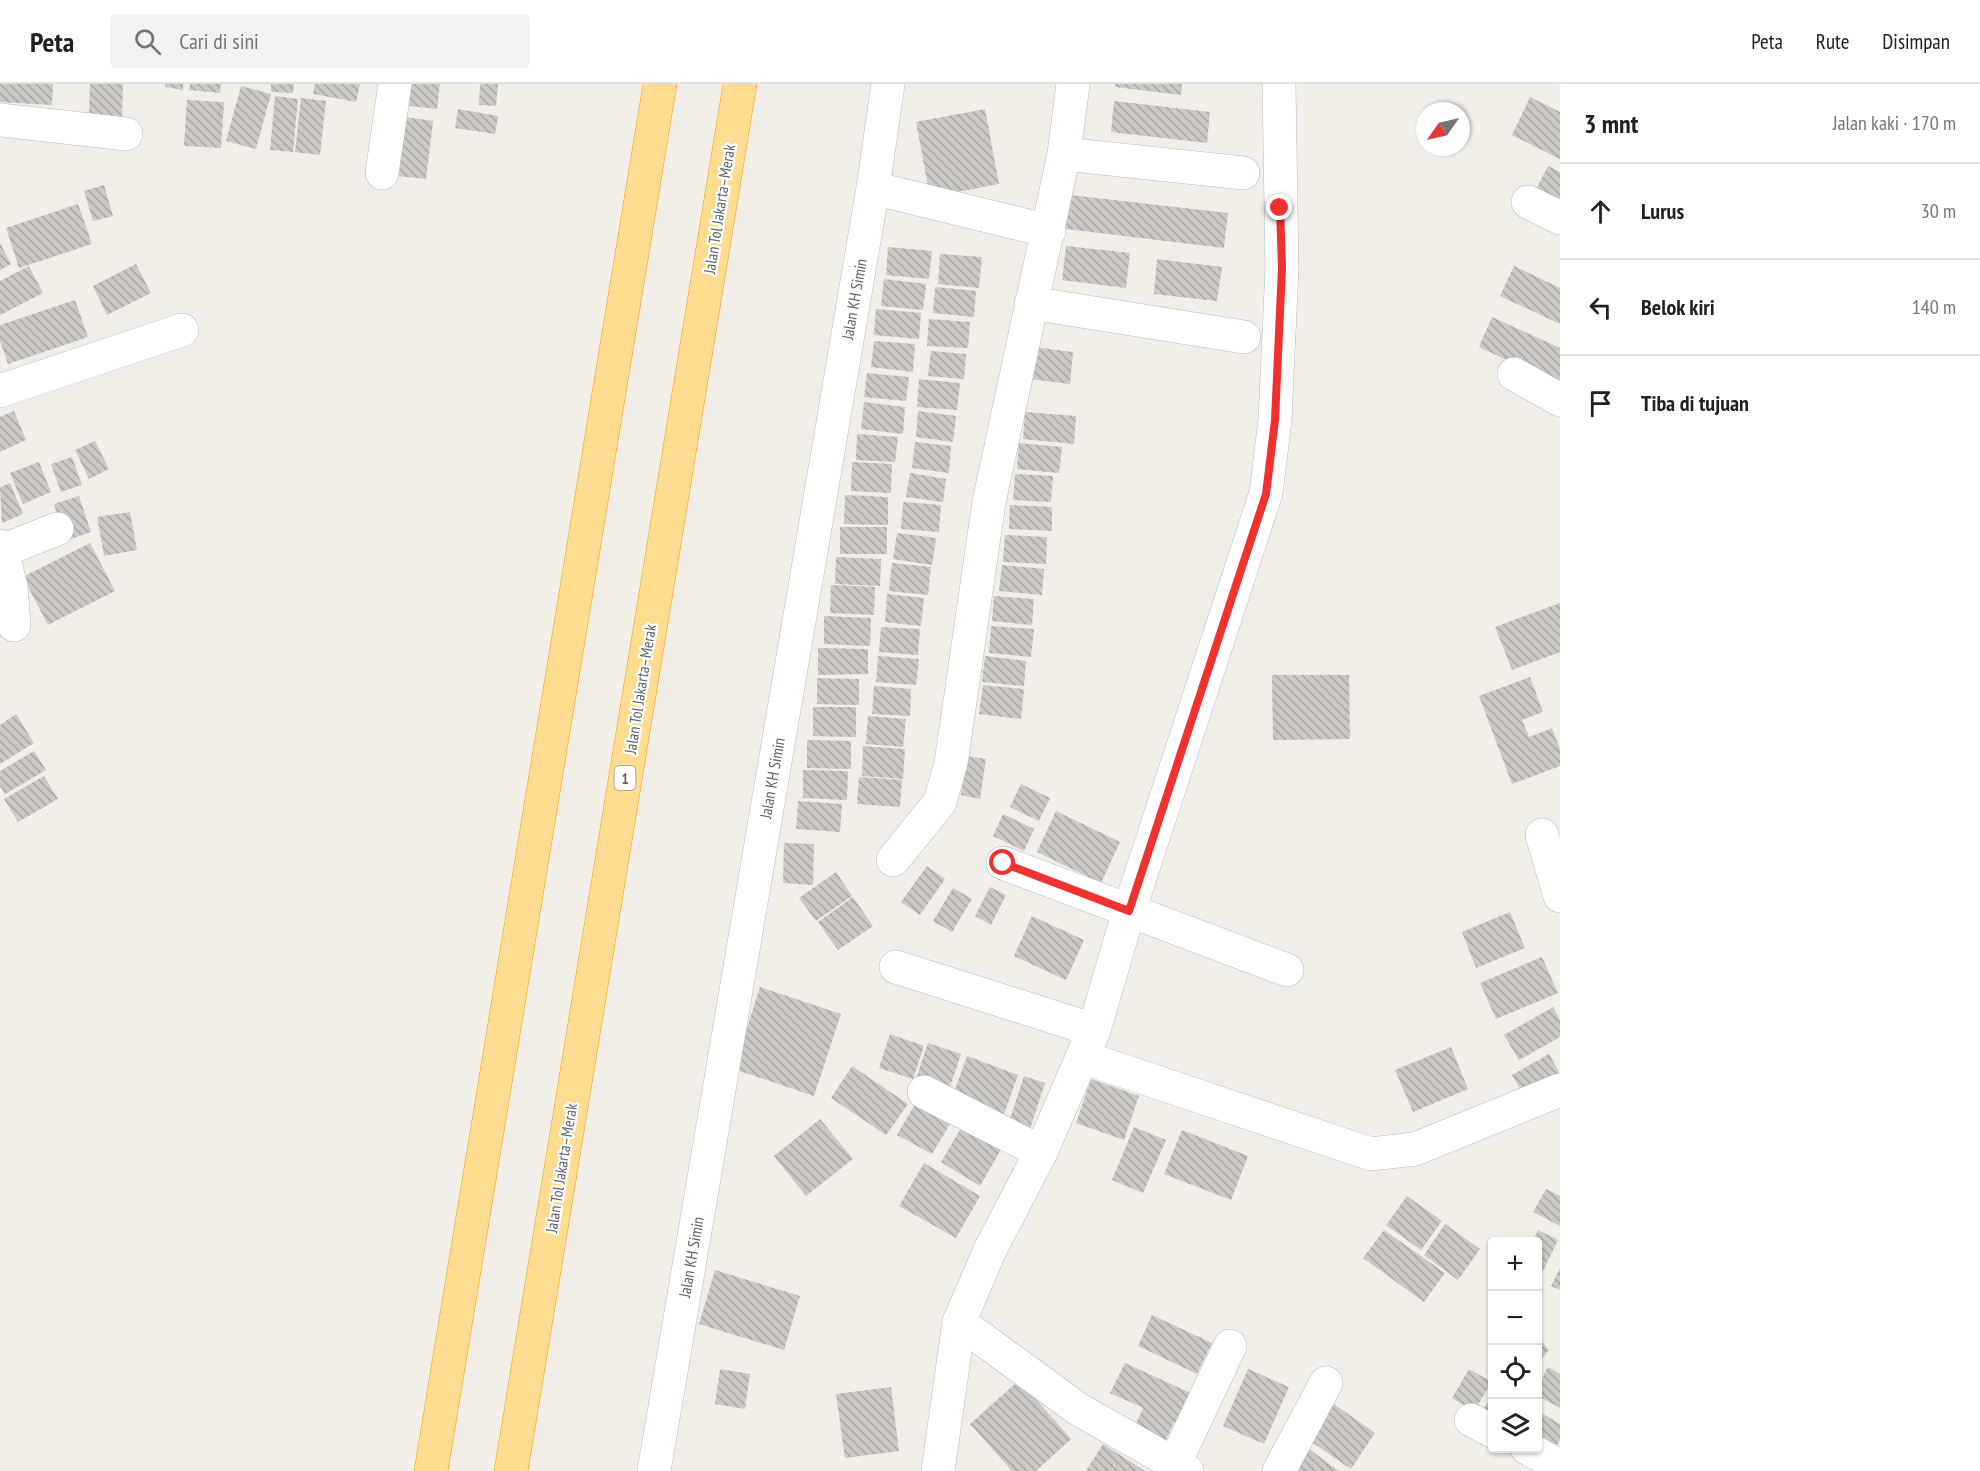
<!DOCTYPE html>
<html lang="id">
<meta charset="utf-8">
<style>
body{margin:0;font-family:"PT Sans Narrow",sans-serif;background:#f2f2f2;color:#202124}
.controls{position:absolute;right:18px;bottom:18px;display:grid;overflow:hidden;border-radius:6px;box-shadow:0 2px 4px #0004}
.controls button{width:54px;height:54px;display:grid;place-items:center;padding:0;border:0;border-bottom:2px solid #e0e0e0;background:#fff;color:#202124;font:30px sans-serif}
.compass{position:absolute;left:1416px;top:18px;width:54px;height:54px;border-radius:50%;background:#fff;box-shadow:0 2px 4px #0004;rotate:236deg}
.stop{position:absolute;width:18px;height:18px;margin:-14px;border:4px solid #ef322f;border-radius:50%;background:#fff}
.stop.end{background:#ef322f;border-color:#fff;box-shadow:0 2px 6px #0008}
.list{margin:0;padding:0;list-style:none}
h2{display:flex;justify-content:space-between;align-items:center;height:78px;margin:0;padding:0 24px;font-size:26px}
h2 small{font-size:20px;font-weight:400;color:#757577}
.list li{display:grid;grid-template-columns:39px 1fr auto;gap:18px;align-items:center;box-sizing:border-box;height:96px;padding:0 24px;border-top:2px solid #e0e0e0}
.list b{display:block;font-size:22px;white-space:nowrap}
.list em{font-size:20px;font-style:normal;color:#757577}
.icon{flex:none;width:33px;height:33px;fill:none;stroke:currentColor;stroke-width:2;stroke-linecap:round;stroke-linejoin:round}
.map{position:relative;flex:none;width:1560px;height:1387px;overflow:hidden}
header{display:flex;align-items:center;gap:36px;box-sizing:border-box;height:84px;padding:0 30px;background:#fff;border-bottom:2px solid #e0e0e0}
header strong{font-size:28px}
nav{display:flex;gap:33px;margin-inline-start:auto;font-size:21px}
.search{width:420px;height:54px;background:#f2f2f2;display:flex;align-items:center;gap:15px;box-sizing:border-box;padding:0 21px;border-radius:6px;color:#757577;font-size:22px}
main{display:flex}
aside{flex:1;background:#fff}
.map>svg:first-child{display:block}
.building{fill:url(#building-back-hatch)}
.lines{fill:none;stroke-linecap:round;stroke-linejoin:round}
.minor-casing{stroke:#b7babe;stroke-width:34}
.highway-casing{stroke:#f89b00;stroke-width:34}
.minor{stroke:#fff;stroke-width:33}
.highway{stroke:#ffdc90;stroke-width:33}
.route{stroke:#ef322f;stroke-width:8}
.labels{text-anchor:middle;dominant-baseline:central;stroke-width:4.5;stroke-linejoin:round;paint-order:stroke}
.shield{fill:#fff;stroke:#8e9295;stroke-width:1.5}
.shield-label{font-size:15px;font-weight:bold;fill:#5e6368}
.street-label{font-size:16px;fill:#5e6368;stroke:#fff}
</style>
<header>
<strong>Peta</strong>
<div class="search"><svg class="icon" aria-label="search" viewBox="0 0 24 24"><circle cx="10" cy="10" r="6"/><path d="M15 15l6 6"/></svg>Cari di sini</div>
<nav><a>Peta</a><a>Rute</a><a>Disimpan</a></nav>
</header>
<main>
<div class="map">
<svg width="1560" height="1387" viewBox="0 0 1560 1387">
<defs>
<pattern id="building-back-hatch" width="6" height="6" patternUnits="userSpaceOnUse" patternTransform="scale(1.5)"><rect width="6" height="6" fill="#ccc9c4"/><path d="M-1 5l2 2M0 0l6 6M5-1l2 2" fill="none" stroke="#a9a7a3"/></pattern>
</defs>
<rect width="100%" height="100%" fill="#f1eee7"/>
<!-- building -->
<g class="building">
<polygon points="0,0 53,0 52,21 0,18"/>
<polygon points="90,0 123,0 122,32 89,31"/>
<polygon points="165,0 183,0 183,6 165,3"/>
<polygon points="190,0 221,0 220,9 189,6"/>
<polygon points="271,0 294,0 293,9 271,8"/>
<polygon points="315,0 360,0 356,18 313,10"/>
<polygon points="410,0 440,0 437,25 408,22"/>
<polygon points="480,0 498,0 496,22 479,21"/>
<polygon points="1115,0 1182,0 1181,11 1115,3"/>
<polygon points="241,2 271,10 256,65 226,57"/>
<polygon points="275,12 298,15 293,68 270,66"/>
<polygon points="1530,13 1560,28 1560,75 1512,51"/>
<polygon points="301,14 326,17 320,71 295,68"/>
<polygon points="187,16 224,18 221,64 184,62"/>
<polygon points="1114,17 1210,28 1207,59 1111,48"/>
<polygon points="458,25 498,32 495,50 455,44"/>
<polygon points="985,25 999,100 930,113 916,38"/>
<polygon points="405,33 433,37 426,95 398,92"/>
<polygon points="1548,82 1560,88 1560,120 1535,107"/>
<polygon points="104,101 113,132 93,137 84,107"/>
<polygon points="1070,111 1228,129 1224,164 1066,145"/>
<polygon points="78,120 92,160 19,184 6,144"/>
<polygon points="0,159 11,180 0,186"/>
<polygon points="1066,162 1130,169 1126,204 1062,196"/>
<polygon points="888,163 932,167 929,195 886,191"/>
<polygon points="940,170 982,173 979,204 938,200"/>
<polygon points="1157,175 1222,183 1217,217 1154,210"/>
<polygon points="136,180 151,209 107,231 93,202"/>
<polygon points="29,182 43,209 0,231 0,197"/>
<polygon points="1514,182 1560,204 1560,240 1500,212"/>
<polygon points="884,195 926,200 923,226 881,222"/>
<polygon points="935,203 976,207 974,233 933,229"/>
<polygon points="75,216 88,253 8,280 0,257 0,241"/>
<polygon points="876,225 921,229 919,255 874,251"/>
<polygon points="1492,233 1560,264 1560,301 1479,263"/>
<polygon points="929,235 970,238 968,264 927,262"/>
<polygon points="874,257 915,260 913,288 871,283"/>
<polygon points="1034,263 1073,268 1070,300 1030,295"/>
<polygon points="931,267 966,270 964,295 928,292"/>
<polygon points="867,289 909,293 906,317 864,313"/>
<polygon points="919,295 960,299 957,326 917,323"/>
<polygon points="864,318 905,323 903,350 861,345"/>
<polygon points="14,327 26,356 0,368 0,333"/>
<polygon points="918,327 956,332 953,358 916,353"/>
<polygon points="1025,328 1076,332 1074,360 1023,355"/>
<polygon points="857,350 898,353 895,378 856,376"/>
<polygon points="95,357 109,385 89,395 75,366"/>
<polygon points="915,358 951,362 949,389 912,384"/>
<polygon points="1019,359 1062,363 1059,389 1017,385"/>
<polygon points="72,373 82,401 61,408 51,380"/>
<polygon points="39,378 51,408 23,420 10,389"/>
<polygon points="852,378 892,380 891,409 851,407"/>
<polygon points="910,389 946,395 943,418 906,413"/>
<polygon points="1015,390 1053,392 1051,418 1013,416"/>
<polygon points="10,399 23,430 2,439 0,403"/>
<polygon points="845,411 888,413 888,441 844,440"/>
<polygon points="79,412 91,448 65,457 54,420"/>
<polygon points="903,418 941,421 939,448 901,445"/>
<polygon points="1010,421 1052,423 1052,447 1009,445"/>
<polygon points="130,428 137,466 104,472 97,433"/>
<rect x="840" y="443" width="47" height="27"/>
<polygon points="897,449 936,454 932,481 893,475"/>
<polygon points="1005,451 1047,453 1046,480 1003,478"/>
<polygon points="90,459 115,507 48,541 23,493"/>
<polygon points="836,473 881,475 880,502 835,500"/>
<polygon points="892,479 931,483 928,511 889,507"/>
<polygon points="1002,481 1044,485 1042,511 999,507"/>
<polygon points="831,501 875,503 874,531 830,529"/>
<polygon points="887,510 924,514 921,542 885,538"/>
<polygon points="994,512 1034,515 1032,541 992,537"/>
<polygon points="1560,519 1560,568 1512,586 1495,543"/>
<polygon points="824,532 871,534 870,562 824,560"/>
<polygon points="991,542 1034,545 1031,573 989,569"/>
<polygon points="881,543 920,545 918,571 879,568"/>
<polygon points="818,564 868,565 868,590 818,591"/>
<polygon points="878,572 919,575 916,601 876,598"/>
<polygon points="985,572 1026,577 1024,602 982,598"/>
<polygon points="1272,591 1349,591 1350,655 1273,656"/>
<polygon points="1530,593 1543,628 1522,636 1529,653 1552,644 1560,665 1560,682 1512,700 1479,612"/>
<polygon points="817,594 859,595 859,621 817,620"/>
<polygon points="983,601 1024,605 1021,635 979,630"/>
<polygon points="874,602 911,605 910,632 872,630"/>
<polygon points="813,623 856,623 856,653 813,652"/>
<polygon points="16,630 34,659 0,680 0,641"/>
<polygon points="868,632 906,635 903,663 866,660"/>
<polygon points="807,656 851,657 851,685 807,684"/>
<polygon points="863,662 905,665 903,695 862,692"/>
<polygon points="34,667 46,686 5,710 0,702 0,687"/>
<polygon points="967,672 986,675 980,715 961,711"/>
<polygon points="803,686 848,687 847,716 803,714"/>
<polygon points="44,692 58,715 18,738 4,715"/>
<polygon points="859,693 902,696 900,723 857,720"/>
<polygon points="1021,700 1050,714 1039,737 1010,723"/>
<polygon points="798,717 842,720 840,748 796,745"/>
<polygon points="1056,727 1120,758 1101,799 1037,768"/>
<polygon points="1003,730 1034,745 1024,767 993,752"/>
<polygon points="784,759 814,760 813,801 783,799"/>
<polygon points="927,782 945,795 920,831 901,818"/>
<polygon points="836,788 852,812 816,837 799,814"/>
<polygon points="990,803 1006,811 991,841 975,832"/>
<polygon points="953,804 972,815 952,848 933,837"/>
<polygon points="853,813 873,842 838,866 818,838"/>
<polygon points="1510,828 1525,864 1476,884 1462,848"/>
<polygon points="1032,832 1084,856 1066,896 1014,872"/>
<polygon points="1542,873 1558,909 1496,935 1480,899"/>
<polygon points="760,903 841,930 814,1012 734,985"/>
<polygon points="1553,923 1560,936 1560,953 1519,976 1504,951"/>
<polygon points="890,950 924,962 913,995 879,984"/>
<polygon points="928,959 961,970 948,1009 915,998"/>
<polygon points="1451,963 1468,1005 1413,1028 1395,986"/>
<polygon points="1549,970 1560,990 1560,998 1527,1017 1512,991"/>
<polygon points="967,972 1018,991 1004,1030 953,1011"/>
<polygon points="852,982 908,1020 886,1051 831,1014"/>
<polygon points="1024,992 1045,999 1029,1048 1008,1041"/>
<polygon points="1091,995 1139,1012 1124,1056 1076,1039"/>
<polygon points="918,1015 953,1035 932,1070 897,1051"/>
<polygon points="820,1035 853,1075 806,1112 774,1072"/>
<polygon points="964,1039 1003,1062 980,1102 941,1078"/>
<polygon points="1134,1043 1166,1056 1143,1109 1112,1096"/>
<polygon points="1182,1046 1248,1072 1231,1116 1164,1090"/>
<polygon points="924,1079 980,1112 956,1154 899,1122"/>
<polygon points="1546,1105 1560,1112 1560,1142 1533,1128"/>
<polygon points="1407,1112 1442,1137 1421,1166 1386,1141"/>
<polygon points="1445,1140 1480,1165 1458,1196 1424,1171"/>
<polygon points="1384,1146 1445,1189 1424,1218 1363,1174"/>
<polygon points="1538,1146 1558,1156 1542,1189 1538,1186 1538,1158 1532,1158"/>
<polygon points="1560,1184 1560,1206 1551,1202"/>
<polygon points="715,1186 800,1212 784,1266 699,1240"/>
<polygon points="1152,1231 1212,1259 1197,1290 1138,1262"/>
<polygon points="1538,1254 1549,1266 1538,1278"/>
<polygon points="1125,1279 1195,1311 1181,1341 1174,1338 1164,1360 1133,1346 1143,1324 1110,1309"/>
<polygon points="1548,1283 1560,1290 1560,1324 1538,1312 1538,1302"/>
<polygon points="720,1285 750,1290 745,1325 715,1320"/>
<polygon points="1248,1285 1289,1303 1264,1360 1223,1342"/>
<polygon points="1469,1285 1492,1298 1474,1327 1452,1314"/>
<polygon points="1019,1296 1071,1355 1036,1387 1012,1387 970,1340"/>
<polygon points="891,1303 899,1367 845,1374 836,1310"/>
<polygon points="1492,1311 1492,1342 1479,1333"/>
<polygon points="1334,1320 1375,1349 1351,1385 1310,1357"/>
<polygon points="1538,1327 1560,1340 1560,1356 1550,1373 1538,1366"/>
<polygon points="1103,1360 1145,1387 1086,1387"/>
<polygon points="1309,1365 1339,1387 1294,1387"/>
</g>
<g class="lines">
<defs>
<g id="minor">
<polyline points="0,36 126,50"/>
<polyline points="1064,70 1243,89"/>
<polyline points="382,89 395,0"/>
<polyline points="873,104 1049,147"/>
<polyline points="1528,118 1560,134"/>
<polyline points="1031,219 1244,253"/>
<polyline points="1514,290 1560,316"/>
<polyline points="0,307 182,246"/>
<polyline points="0,462 11,502 14,541"/>
<polyline points="2,467 57,445"/>
<polyline points="1542,751 1560,812"/>
<polyline points="893,776 940,718 951,679 989,418 1064,70 1073,0"/>
<polyline points="1003,779 1287,886"/>
<polyline points="896,883 1094,946"/>
<polyline points="1082,973 1371,1070 1415,1065 1560,1006"/>
<polyline points="924,1008 1041,1068"/>
<polyline points="959,1238 1078,1325 1187,1387"/>
<polyline points="1471,1336 1492,1347"/>
<polyline points="1527,1364 1560,1382"/>
<polyline points="654,1387 873,104 888,0"/>
<polyline points="938,1387 959,1238 990,1166 1041,1068 1094,946 1129,827 1266,409 1275,336 1282,184 1279,0"/>
<polyline points="1171,1387 1230,1262"/>
<polyline points="1279,1387 1326,1299"/>
</g>
<g id="highway">
<polyline points="431,1387 660,0"/>
<polyline points="511,1387 740,0"/>
</g>
</defs>
<!-- minor casing -->
<use href="#minor" class="minor-casing"/>
<!-- highway casing -->
<use href="#highway" class="highway-casing"/>
<!-- minor -->
<use href="#minor" class="minor"/>
<!-- highway -->
<use href="#highway" class="highway"/>
</g>
<g class="lines">
<!-- route -->
<polyline class="route" points="1003,779 1129,827 1266,410 1275,336 1282,184 1280,124"/>
</g>
<g class="labels">
<!-- shield labels -->
<rect class="shield" x="614.5" y="682" width="21" height="24" rx="4.5"/>
<g class="shield-label">
<text x="625" y="694">1</text>
</g>
<!-- street labels -->
<g class="street-label">
<text transform="translate(719 125) rotate(-81)">Jalan Tol Jakarta–Merak</text>
<text transform="translate(854 215) rotate(-80)">Jalan KH Simin</text>
<text transform="translate(640 605) rotate(-81)">Jalan Tol Jakarta–Merak</text>
<text transform="translate(772 694) rotate(-80)">Jalan KH Simin</text>
<text transform="translate(561 1084) rotate(-81)">Jalan Tol Jakarta–Merak</text>
<text transform="translate(691 1173) rotate(-80)">Jalan KH Simin</text>
</g>
</g>
</svg>
<div class="controls">
<button>+</button>
<button>−</button>
<button><svg class="icon" aria-label="locate" viewBox="0 0 24 24"><circle cx="12" cy="12" r="6"/><path d="M12 2v4M12 18v4M2 12h4M18 12h4"/></svg></button>
<button><svg class="icon" aria-label="layers" viewBox="0 0 24 24"><path d="M12 4l9 5-9 5-9-5zM3 14l9 5 9-5"/></svg></button>
</div>
<svg class="compass" viewBox="-18 -18 36 36"><path d="M0-13l5 13h-10z" fill="#e53935"/><path d="M0 13l5-13h-10z" fill="#757577"/></svg>
<div class="stop" style="left:1003px;top:779px"></div>
<div class="stop end" style="left:1280px;top:124px"></div>
</div>
<aside>
<h2>3 mnt<small>Jalan kaki · 170 m</small></h2>
<ul class="list">
<li><svg class="icon" aria-label="ahead" viewBox="0 0 24 24"><path d="M12 20V5M6 11l6-6 6 6"/></svg><div><b>Lurus</b></div><em>30 m</em></li>
<li><svg class="icon" aria-label="left" viewBox="0 0 24 24"><path d="M17 20v-9H6M10 6l-5 5 5 5"/></svg><div><b>Belok kiri</b></div><em>140 m</em></li>
<li><svg class="icon" aria-label="arrive" viewBox="0 0 24 24"><path d="M6 21V4h12l-3 4 3 4H6"/></svg><div><b>Tiba di tujuan</b></div></li>
</ul>
</aside>
</main>
